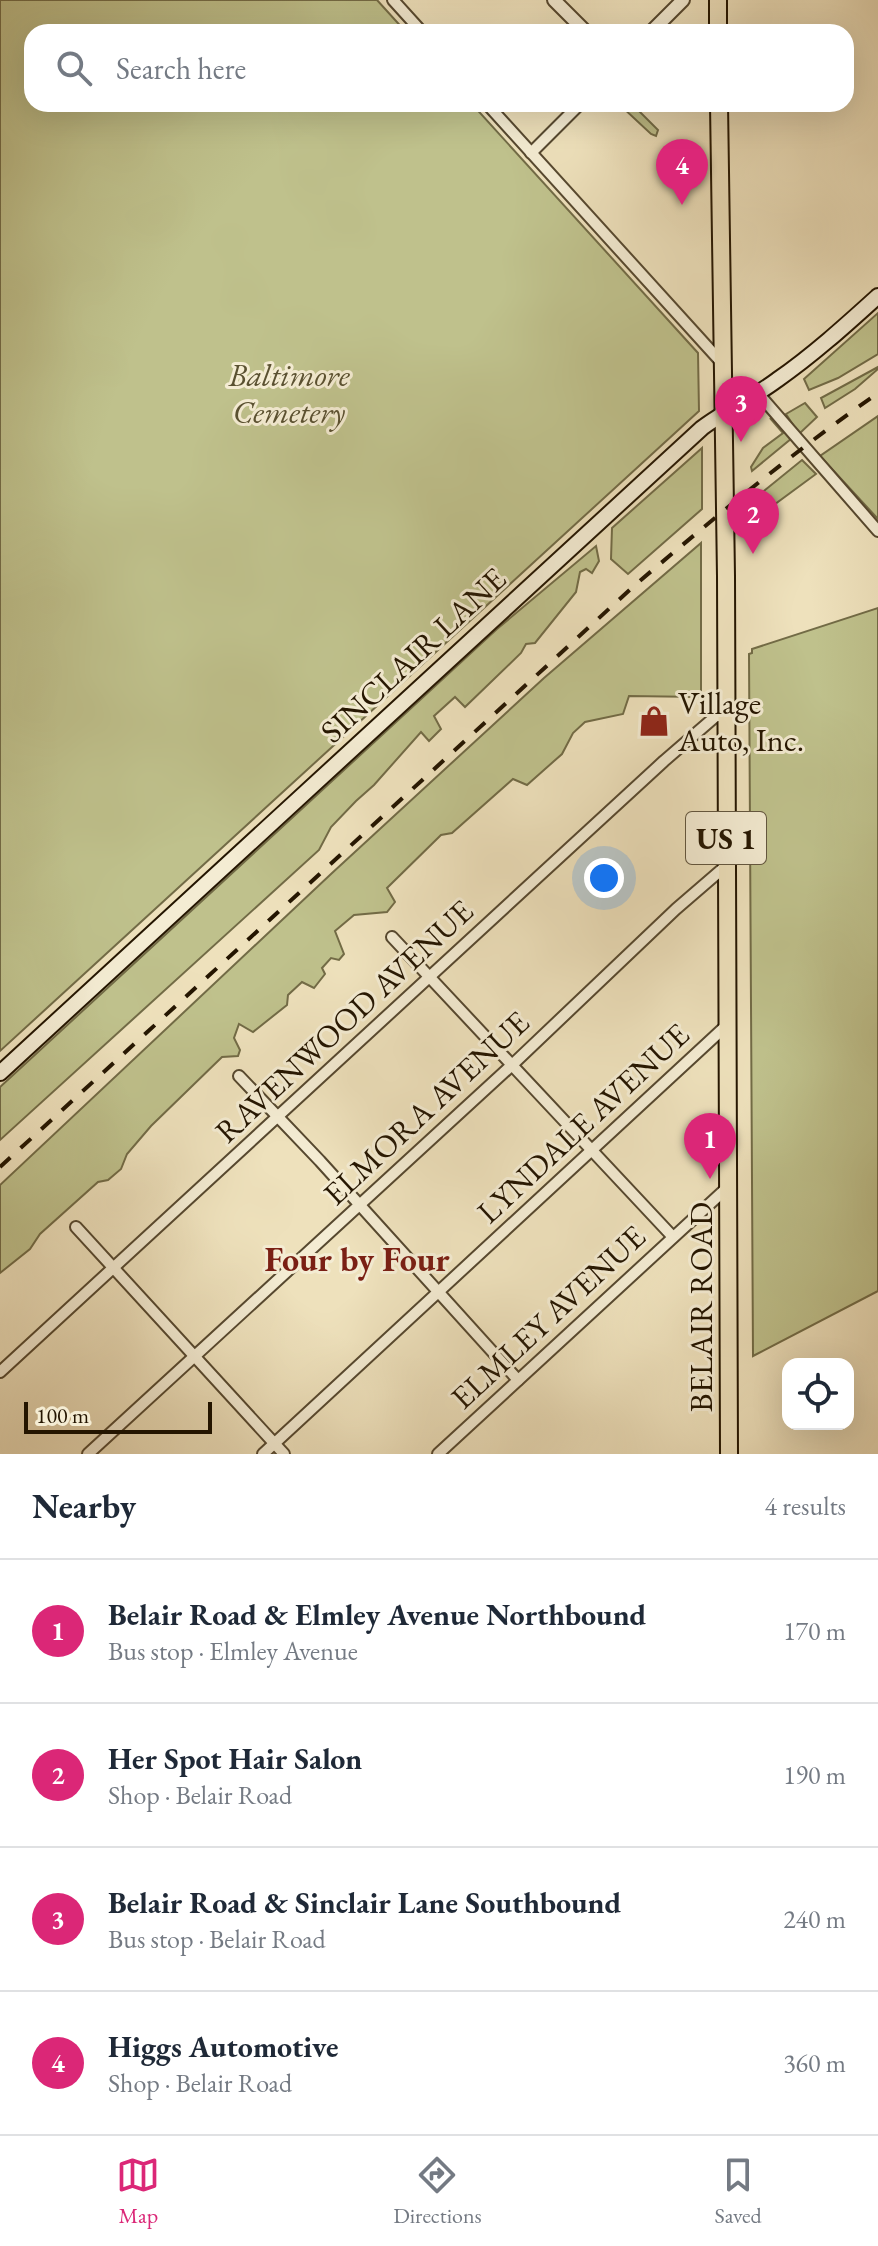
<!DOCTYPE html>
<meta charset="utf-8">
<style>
body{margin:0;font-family:"EB Garamond",serif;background:#f2f2f3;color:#1f2937}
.controls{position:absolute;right:24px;bottom:24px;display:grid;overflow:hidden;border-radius:16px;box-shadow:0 8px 32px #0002}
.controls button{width:72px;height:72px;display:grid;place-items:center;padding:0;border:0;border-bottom:2px solid #e0e1e3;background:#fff;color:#1f2937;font:40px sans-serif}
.scale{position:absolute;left:24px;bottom:20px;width:188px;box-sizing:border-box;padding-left:8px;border:4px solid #241500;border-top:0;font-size:22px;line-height:28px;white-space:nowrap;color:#241500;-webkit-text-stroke:6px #f4ecd3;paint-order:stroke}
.you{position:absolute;left:604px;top:878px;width:28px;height:28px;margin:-20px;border:6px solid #fff;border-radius:50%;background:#1a73e8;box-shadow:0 0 0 12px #1a73e833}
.badge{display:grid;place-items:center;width:52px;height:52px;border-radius:50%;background:#db2777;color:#fff;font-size:26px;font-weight:700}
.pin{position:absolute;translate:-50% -66px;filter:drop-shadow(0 2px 4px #0008)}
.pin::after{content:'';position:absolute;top:42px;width:28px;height:24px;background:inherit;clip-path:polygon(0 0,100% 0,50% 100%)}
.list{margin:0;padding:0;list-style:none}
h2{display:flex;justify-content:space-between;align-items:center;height:104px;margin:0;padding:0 32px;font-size:34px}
h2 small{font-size:26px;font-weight:400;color:#747a83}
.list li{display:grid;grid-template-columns:52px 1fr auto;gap:24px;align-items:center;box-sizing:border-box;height:144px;padding:0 32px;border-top:2px solid #e0e1e3}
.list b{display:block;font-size:30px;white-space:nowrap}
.list p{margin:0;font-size:26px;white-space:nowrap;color:#747a83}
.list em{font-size:26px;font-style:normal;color:#747a83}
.icon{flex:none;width:44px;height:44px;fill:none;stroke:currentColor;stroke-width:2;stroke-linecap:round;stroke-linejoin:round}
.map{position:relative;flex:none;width:878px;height:1454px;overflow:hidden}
.search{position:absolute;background:#fff;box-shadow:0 8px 32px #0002;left:24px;right:24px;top:24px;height:88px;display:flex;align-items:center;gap:20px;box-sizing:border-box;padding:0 28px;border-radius:24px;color:#747a83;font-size:30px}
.sheet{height:680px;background:#fff}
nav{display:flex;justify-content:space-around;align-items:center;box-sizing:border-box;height:112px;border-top:2px solid #e0e1e3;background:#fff;font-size:22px;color:#747a83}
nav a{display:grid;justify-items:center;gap:4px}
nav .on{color:#db2777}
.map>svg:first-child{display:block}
.green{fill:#bfc18c;stroke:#726b46;stroke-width:2}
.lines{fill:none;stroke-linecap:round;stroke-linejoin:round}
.minor-casing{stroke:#56482f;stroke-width:14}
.tertiary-casing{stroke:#56482f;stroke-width:16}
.secondary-casing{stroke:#241500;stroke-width:18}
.primary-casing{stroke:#241500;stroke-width:20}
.minor{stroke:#f4ecd3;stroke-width:10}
.tertiary{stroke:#f4ecd3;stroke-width:12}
.secondary{stroke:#f4ecd3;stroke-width:14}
.primary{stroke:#eee1bc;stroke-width:16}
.rail{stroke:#241500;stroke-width:4;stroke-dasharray:14 14;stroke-linecap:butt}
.labels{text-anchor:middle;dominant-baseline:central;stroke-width:6;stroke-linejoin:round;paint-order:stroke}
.shield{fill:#f4ecd3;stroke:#62563f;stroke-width:2}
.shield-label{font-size:30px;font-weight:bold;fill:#241500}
.park-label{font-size:32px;font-style:italic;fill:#5a5131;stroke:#f4ecd3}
.street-label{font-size:32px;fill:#241500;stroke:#f4ecd3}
.poi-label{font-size:32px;fill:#241500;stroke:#f4ecd3;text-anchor:start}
.neighbourhood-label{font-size:34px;font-weight:bold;fill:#7a1f14;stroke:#f4ecd3}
</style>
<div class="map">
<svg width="878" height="1454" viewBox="0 0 878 1454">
<rect width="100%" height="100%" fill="#eee1bc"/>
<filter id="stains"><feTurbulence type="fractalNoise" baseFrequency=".0025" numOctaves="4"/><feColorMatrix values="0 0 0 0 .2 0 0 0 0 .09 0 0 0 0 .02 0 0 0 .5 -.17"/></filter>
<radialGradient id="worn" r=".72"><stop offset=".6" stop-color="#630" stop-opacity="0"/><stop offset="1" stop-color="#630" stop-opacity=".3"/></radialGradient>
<!-- green -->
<g class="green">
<polygon points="0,0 377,0 406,32 32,32 32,104 472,104 698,353 699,411 0,1051"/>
<polygon points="623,104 632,104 658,130 656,136 651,134 621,106"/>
<polygon points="878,313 878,354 838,378 809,390 804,379"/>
<polygon points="878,367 878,369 855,389 825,408 821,398"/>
<polygon points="805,403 817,417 799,434 786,414"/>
<polygon points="878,416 878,519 820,456"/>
<polygon points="770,418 780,422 792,438 752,471 751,467 763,448 783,433"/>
<polygon points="702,448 702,509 628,574 611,559 612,528"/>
<polygon points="802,460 816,474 771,507 749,512 754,499"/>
<polygon points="701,543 701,697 629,696 623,714 585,722 573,733 562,754 527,785 513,779 452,833 441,835 387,888 395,902 387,912 354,915 335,931 344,954 339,960 331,958 322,968 325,974 314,988 302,982 288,995 287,1005 253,1032 239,1024 234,1038 240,1050 238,1056 222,1057 151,1126 127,1154 121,1169 108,1180 98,1182 40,1234 30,1249 0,1273 0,1185 331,874 544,678"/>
<polygon points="596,546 599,561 592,573 586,569 580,572 576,592 535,643 526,644 521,653 465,707 455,697 434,716 441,729 429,741 421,732 374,785 356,801 331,827 319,850 0,1140 0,1087 497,629"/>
<polygon points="878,608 878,1291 753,1356 749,654 752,653 752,649"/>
</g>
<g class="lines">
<defs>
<g id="minor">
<polyline points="393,0 422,32"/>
<polyline points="487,104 722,363"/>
<polyline points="531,153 580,104"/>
<polyline points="757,392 878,531"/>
<polyline points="392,937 673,1237"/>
<polyline points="239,1076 320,1161 518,1380"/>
<polyline points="76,1227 284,1454"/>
<polyline points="0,1372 664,761 716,716 726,716"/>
<polyline points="88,1454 512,1065 676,909 727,865"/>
<polyline points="263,1454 727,1025"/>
<polyline points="438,1454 728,1187"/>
</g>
<g id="tertiary">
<polyline points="554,0 586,32"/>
<polyline points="651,32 683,0"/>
</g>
<path id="secondary" d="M0 1073 702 428C726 410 753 398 777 380 813 355 846 325 878 296"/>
<g id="primary">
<polyline points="718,32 718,0"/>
<polyline points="719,104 726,576 729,1454"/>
</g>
</defs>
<!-- minor casing -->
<use href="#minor" class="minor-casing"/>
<!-- tertiary casing -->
<use href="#tertiary" class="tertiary-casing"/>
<!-- secondary casing -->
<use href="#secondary" class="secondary-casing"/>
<!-- primary casing -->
<use href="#primary" class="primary-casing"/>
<!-- minor -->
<use href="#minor" class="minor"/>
<!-- tertiary -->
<use href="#tertiary" class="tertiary"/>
<!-- secondary -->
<use href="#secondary" class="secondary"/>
<!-- primary -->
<use href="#primary" class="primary"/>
<!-- rail -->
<path class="rail" d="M0 1167 635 585C714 518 793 452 878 393"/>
</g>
<!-- icons -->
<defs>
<symbol id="shop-bare" viewBox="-9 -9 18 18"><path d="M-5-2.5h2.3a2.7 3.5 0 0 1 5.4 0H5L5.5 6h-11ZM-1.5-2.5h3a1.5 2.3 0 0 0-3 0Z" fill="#8f2418" stroke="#f4ecd3" stroke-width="2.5" paint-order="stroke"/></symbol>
</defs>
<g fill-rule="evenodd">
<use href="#shop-bare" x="632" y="699" width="44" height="44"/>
</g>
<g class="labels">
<!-- shield labels -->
<rect class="shield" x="686" y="812" width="80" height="52" rx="6"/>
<g class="shield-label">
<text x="726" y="838">US 1</text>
</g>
<!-- park labels -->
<g class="park-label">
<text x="289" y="375">Baltimore<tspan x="289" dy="37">Cemetery</tspan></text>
</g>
<!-- street labels -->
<g class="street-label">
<text transform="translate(413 655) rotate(-43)">SINCLAIR LANE</text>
<text transform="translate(344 1021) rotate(-43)">RAVENWOOD AVENUE</text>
<text transform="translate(426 1108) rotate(-43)">ELMORA AVENUE</text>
<text transform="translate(583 1123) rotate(-43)">LYNDALE AVENUE</text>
<text transform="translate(701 1307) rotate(-90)">BELAIR ROAD</text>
<text transform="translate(548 1317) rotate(-43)">ELMLEY AVENUE</text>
</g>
<!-- poi labels -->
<g class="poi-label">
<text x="678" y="703">Village<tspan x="678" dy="37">Auto, Inc.</tspan></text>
</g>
<!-- neighbourhood labels -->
<g class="neighbourhood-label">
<text x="357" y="1259">Four by Four</text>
</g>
</g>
<rect width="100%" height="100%" filter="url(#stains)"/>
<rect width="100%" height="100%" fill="url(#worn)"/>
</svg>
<div class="controls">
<button><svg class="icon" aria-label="locate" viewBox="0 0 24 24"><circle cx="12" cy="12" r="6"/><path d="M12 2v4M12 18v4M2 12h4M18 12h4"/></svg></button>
</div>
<div class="scale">100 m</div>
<div class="you"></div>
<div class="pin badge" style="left:710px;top:1179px">1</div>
<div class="pin badge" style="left:753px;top:554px">2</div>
<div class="pin badge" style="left:741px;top:442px">3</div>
<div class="pin badge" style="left:682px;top:205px">4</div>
<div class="search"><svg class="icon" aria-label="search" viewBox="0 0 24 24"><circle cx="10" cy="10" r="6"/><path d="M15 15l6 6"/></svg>Search here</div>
</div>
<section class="sheet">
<h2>Nearby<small>4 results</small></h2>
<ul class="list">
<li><span class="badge">1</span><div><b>Belair Road &amp; Elmley Avenue Northbound</b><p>Bus stop · Elmley Avenue</p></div><em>170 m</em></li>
<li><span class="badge">2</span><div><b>Her Spot Hair Salon</b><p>Shop · Belair Road</p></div><em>190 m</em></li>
<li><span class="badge">3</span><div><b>Belair Road &amp; Sinclair Lane Southbound</b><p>Bus stop · Belair Road</p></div><em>240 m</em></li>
<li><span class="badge">4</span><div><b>Higgs Automotive</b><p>Shop · Belair Road</p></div><em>360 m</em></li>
</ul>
</section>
<nav>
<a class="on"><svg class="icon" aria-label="map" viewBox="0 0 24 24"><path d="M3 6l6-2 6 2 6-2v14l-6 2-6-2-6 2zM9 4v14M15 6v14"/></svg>Map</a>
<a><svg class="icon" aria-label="directions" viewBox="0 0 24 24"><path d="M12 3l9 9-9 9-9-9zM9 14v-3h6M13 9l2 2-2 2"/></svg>Directions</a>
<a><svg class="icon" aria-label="saved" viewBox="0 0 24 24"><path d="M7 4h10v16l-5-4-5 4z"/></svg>Saved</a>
</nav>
